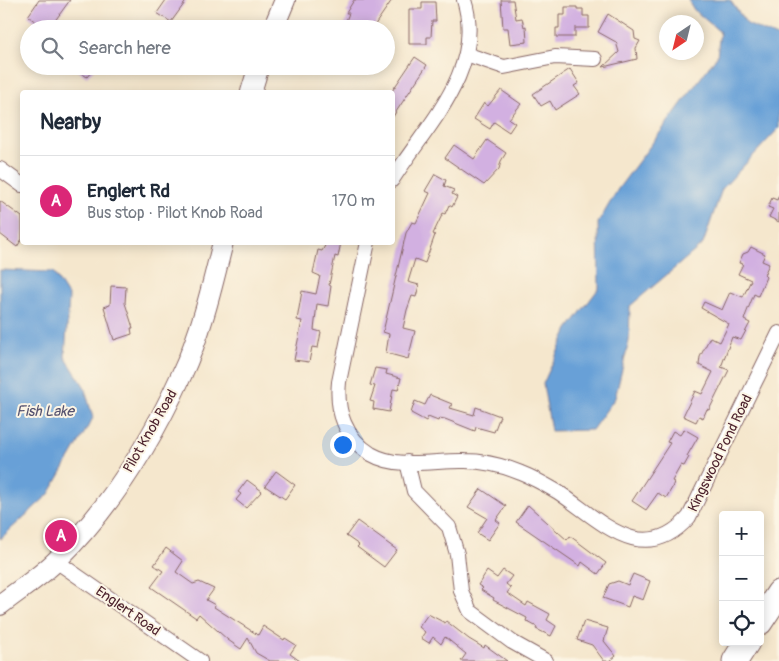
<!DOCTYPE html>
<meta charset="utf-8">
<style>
body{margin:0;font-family:Pangolin,sans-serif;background:#f6f6f7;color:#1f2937}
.controls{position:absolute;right:15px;bottom:15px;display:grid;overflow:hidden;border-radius:5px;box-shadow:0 2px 12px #0003}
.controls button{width:45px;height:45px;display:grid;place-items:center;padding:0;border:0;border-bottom:1px solid #e0e1e3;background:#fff;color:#1f2937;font:25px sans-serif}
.compass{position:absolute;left:659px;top:15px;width:45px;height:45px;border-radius:50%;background:#fff;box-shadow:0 2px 12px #0003;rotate:215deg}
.you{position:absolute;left:342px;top:444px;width:18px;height:18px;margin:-12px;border:4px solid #fff;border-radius:50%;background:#1a73e8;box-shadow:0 0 0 8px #1a73e833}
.badge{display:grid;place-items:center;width:32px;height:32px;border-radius:50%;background:#db2777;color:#fff;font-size:16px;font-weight:700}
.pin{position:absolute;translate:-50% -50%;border:2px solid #fff;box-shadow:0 1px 5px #0006}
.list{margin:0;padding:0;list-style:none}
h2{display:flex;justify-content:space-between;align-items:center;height:65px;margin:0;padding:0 20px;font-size:21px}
h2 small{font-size:16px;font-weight:400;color:#747a83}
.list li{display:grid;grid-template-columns:32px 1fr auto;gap:15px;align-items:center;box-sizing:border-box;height:90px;padding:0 20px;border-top:1px solid #e0e1e3}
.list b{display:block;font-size:19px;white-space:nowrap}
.list p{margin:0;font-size:16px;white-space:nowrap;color:#747a83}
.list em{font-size:16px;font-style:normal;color:#747a83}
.icon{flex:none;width:28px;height:28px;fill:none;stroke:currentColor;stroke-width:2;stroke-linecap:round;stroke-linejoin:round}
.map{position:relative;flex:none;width:779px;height:661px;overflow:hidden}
.search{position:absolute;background:#fff;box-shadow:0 2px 12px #0003;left:20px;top:20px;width:375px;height:55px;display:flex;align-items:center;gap:12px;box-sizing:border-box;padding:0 18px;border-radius:28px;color:#747a83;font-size:19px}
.panel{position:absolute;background:#fff;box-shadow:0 2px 12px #0003;left:20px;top:90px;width:375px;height:155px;border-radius:5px}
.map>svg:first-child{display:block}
.water{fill:#68a0d7;stroke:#596081}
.building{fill:#d2b0e1}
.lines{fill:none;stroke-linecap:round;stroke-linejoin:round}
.street-casing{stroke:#866564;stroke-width:16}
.secondary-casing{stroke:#866564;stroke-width:22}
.highway-casing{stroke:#866564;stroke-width:27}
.street{stroke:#fff;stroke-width:14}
.secondary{stroke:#fff;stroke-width:20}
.highway{stroke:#fff;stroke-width:25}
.labels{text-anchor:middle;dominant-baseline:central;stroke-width:4;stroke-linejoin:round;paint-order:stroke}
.street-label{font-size:14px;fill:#4a1f2b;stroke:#fcf5e5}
.water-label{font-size:15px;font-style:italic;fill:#565370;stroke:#fcf5e5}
</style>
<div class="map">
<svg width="779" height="661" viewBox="0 0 779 661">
<rect width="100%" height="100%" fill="#fcf5e5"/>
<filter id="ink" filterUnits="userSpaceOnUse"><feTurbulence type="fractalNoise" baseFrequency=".02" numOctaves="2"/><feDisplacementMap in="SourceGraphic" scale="10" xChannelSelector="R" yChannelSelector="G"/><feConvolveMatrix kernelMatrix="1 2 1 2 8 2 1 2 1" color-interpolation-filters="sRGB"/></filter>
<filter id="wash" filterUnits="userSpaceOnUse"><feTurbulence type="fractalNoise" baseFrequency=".0096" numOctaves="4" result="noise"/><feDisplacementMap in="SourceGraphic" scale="20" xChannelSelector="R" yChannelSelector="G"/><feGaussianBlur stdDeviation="1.12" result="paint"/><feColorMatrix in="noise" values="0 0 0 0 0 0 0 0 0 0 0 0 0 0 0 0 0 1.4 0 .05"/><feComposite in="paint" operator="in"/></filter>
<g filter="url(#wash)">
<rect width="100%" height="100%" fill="#f5e7cd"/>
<!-- water -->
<g class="water">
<polygon points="688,0 730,0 747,24 779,38 779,128 722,189 703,244 630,306 629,341 615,398 592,430 551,431 543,384 568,329 599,288 598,223 618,189 717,56 720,32 694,10"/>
<polygon points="0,270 53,272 69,297 65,357 84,386 93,418 49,494 0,539"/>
</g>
<g id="blocks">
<!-- building -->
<g class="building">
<polygon points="39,0 70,0 49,29 45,29 28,16"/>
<polygon points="166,0 187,0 171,22 157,13"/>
<polygon points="354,0 392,0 372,29 343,29 349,13 346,13"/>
<polygon points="501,0 513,0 516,19 522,18 524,27 526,26 527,42 510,44 508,28 503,28"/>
<polygon points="422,2 435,2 436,21 432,21 431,37 427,37 427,44 409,44 409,9 422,9"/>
<polygon points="565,7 577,7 577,9 583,9 583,16 589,16 589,28 575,28 575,37 556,37 556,28 559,28 559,15 565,15"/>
<polygon points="608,14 634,31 635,39 640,41 636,48 637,59 603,67 619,52 616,42 598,32"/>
<polygon points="415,57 427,65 392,118 392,91"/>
<polygon points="71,66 96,66 87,77"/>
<polygon points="570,69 579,83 574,86 580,94 555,110 550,101 541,106 533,94"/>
<polygon points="501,90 521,104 509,119 515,123 509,132 494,122 490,129 474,119 484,103 488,106"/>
<polygon points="487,140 506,153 501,161 499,169 484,185 445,158 454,145 474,159"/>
<polygon points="435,174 446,180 444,186 454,190 452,194 457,197 452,207 449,205 445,214 443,213 433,234 435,235 425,263 415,259 408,282 419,285 416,297 412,296 407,310 403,328 415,331 408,359 386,353 389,334 383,332 406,233 412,222 416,223 430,193 425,191"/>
<polygon points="779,195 779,222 769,217 773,209 768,207 772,198 777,200"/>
<polygon points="0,201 22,217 22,239 17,247 0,234"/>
<polygon points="327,242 341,242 338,257 335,256 329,285 331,286 328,306 317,304 314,330 321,332 318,348 312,347 309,362 294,360 302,321 297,320 302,291 316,294 320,276 313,273 315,264 318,250 322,251"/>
<polygon points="751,247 765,254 762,261 769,264 764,275 766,277 758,296 754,294 746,314 744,320 750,323 741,340 732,337 721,367 729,370 709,410 707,409 703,418 699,416 696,422 683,416 695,391 702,394 713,372 699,365 700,357 710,337 720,342 729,324 701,308 704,302 722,310 730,292 743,297 751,280 738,274 743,264 739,263 743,254 748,252"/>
<polygon points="111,286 126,287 125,303 133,328 131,328 132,334 114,340 104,307 110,305"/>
<polygon points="375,368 387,370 386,374 401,378 398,390 393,389 389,412 373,409 374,402 370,401 375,386 370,385"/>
<polygon points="430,395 452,404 450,408 474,415 476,407 500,416 494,432 476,427 475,431 445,419 439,418 438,421 428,417 426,421 411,413 415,401 425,405"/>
<polygon points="684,429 698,437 687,456 689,457 684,466 681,465 672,481 674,482 672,488 666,498 658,493 646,510 632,501 670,443 667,442 673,431 680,435"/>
<polygon points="276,471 295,485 285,499 265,486"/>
<polygon points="247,480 262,491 246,508 236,500 241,494 238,492"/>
<polygon points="481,489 506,506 496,520 500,523 488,540 477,533 487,518 468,507"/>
<polygon points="528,505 567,540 570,536 606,563 598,574 582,562 580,566 516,522"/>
<polygon points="357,521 397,550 384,567 357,547 359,545 346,536"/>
<polygon points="166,548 183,561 176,572 193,584 199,582 214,589 206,600 215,605 214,607 258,635 263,626 284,640 285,638 296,645 290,654 300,661 270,661 256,653 248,638 241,649 228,640 199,614 196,618 151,587 163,571 154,565"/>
<polygon points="503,570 512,576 506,584 511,588 507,593 526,606 528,602 550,614 547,620 556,626 551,636 536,629 537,627 526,621 527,618 493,600 494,598 481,590 483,588 478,585 487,571 497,578"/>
<polygon points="633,574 650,581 643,600 632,596 628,607 603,598 609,584 618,581 628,585"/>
<polygon points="428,614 445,623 446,621 469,639 484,648 485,645 507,661 461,661 466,654 445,637 441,644 433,637 429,643 421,638 425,632 419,627"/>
<polygon points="584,621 608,628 604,641 616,656 610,661 604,661 592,645 577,640"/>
</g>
</g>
</g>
<g filter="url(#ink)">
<use href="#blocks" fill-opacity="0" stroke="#866564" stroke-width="1"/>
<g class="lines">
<defs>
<g id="street">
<polyline points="466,54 504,67 555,57 595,59"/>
<polyline points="0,169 22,185"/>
<path d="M392 180C426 126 486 69 464 0"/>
<path d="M368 242 339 382C336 411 345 438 371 454 399 470 435 460 465 461 484 461 504 466 521 473 534 478 546 485 558 492 600 520 643 569 689 517L779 333"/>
<polyline points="407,462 414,491 449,527 457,554 461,591 470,611 512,642 546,661"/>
<polyline points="56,561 200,661"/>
</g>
<g id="secondary">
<polyline points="273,29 285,0"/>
<polyline points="251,92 259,66"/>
<path d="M0 605C19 590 40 577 57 560 109 509 151 442 181 376 201 334 212 287 223 242"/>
</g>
<g id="highway">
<polyline points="760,622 779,593"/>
<polyline points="735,661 747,642"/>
</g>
</defs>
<!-- street casing -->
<use href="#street" class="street-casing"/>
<!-- secondary casing -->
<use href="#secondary" class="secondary-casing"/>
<!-- highway casing -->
<use href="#highway" class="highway-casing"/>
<!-- street -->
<use href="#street" class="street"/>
<!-- secondary -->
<use href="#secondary" class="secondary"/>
<!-- highway -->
<use href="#highway" class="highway"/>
</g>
</g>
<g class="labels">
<!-- street labels -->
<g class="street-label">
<text transform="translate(150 431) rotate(-60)">Pilot Knob Road</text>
<text transform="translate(720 453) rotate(-64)">Kingswood Pond Road</text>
<text transform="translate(128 611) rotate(35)">Englert Road</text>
</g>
<!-- water labels -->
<g class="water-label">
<text x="45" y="411">Fish Lake</text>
</g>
</g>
</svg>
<div class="controls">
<button>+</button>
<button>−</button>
<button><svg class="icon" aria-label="locate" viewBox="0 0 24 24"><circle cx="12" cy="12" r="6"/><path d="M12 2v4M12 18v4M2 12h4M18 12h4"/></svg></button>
</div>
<svg class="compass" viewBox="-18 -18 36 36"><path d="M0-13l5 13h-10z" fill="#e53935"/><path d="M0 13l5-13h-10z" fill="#747a83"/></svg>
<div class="you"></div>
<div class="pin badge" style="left:61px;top:536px">A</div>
<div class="search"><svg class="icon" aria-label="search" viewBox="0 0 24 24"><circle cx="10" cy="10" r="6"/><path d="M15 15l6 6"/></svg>Search here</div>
<section class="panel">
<h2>Nearby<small></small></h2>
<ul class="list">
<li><span class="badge">A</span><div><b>Englert Rd</b><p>Bus stop · Pilot Knob Road</p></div><em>170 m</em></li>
</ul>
</section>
</div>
